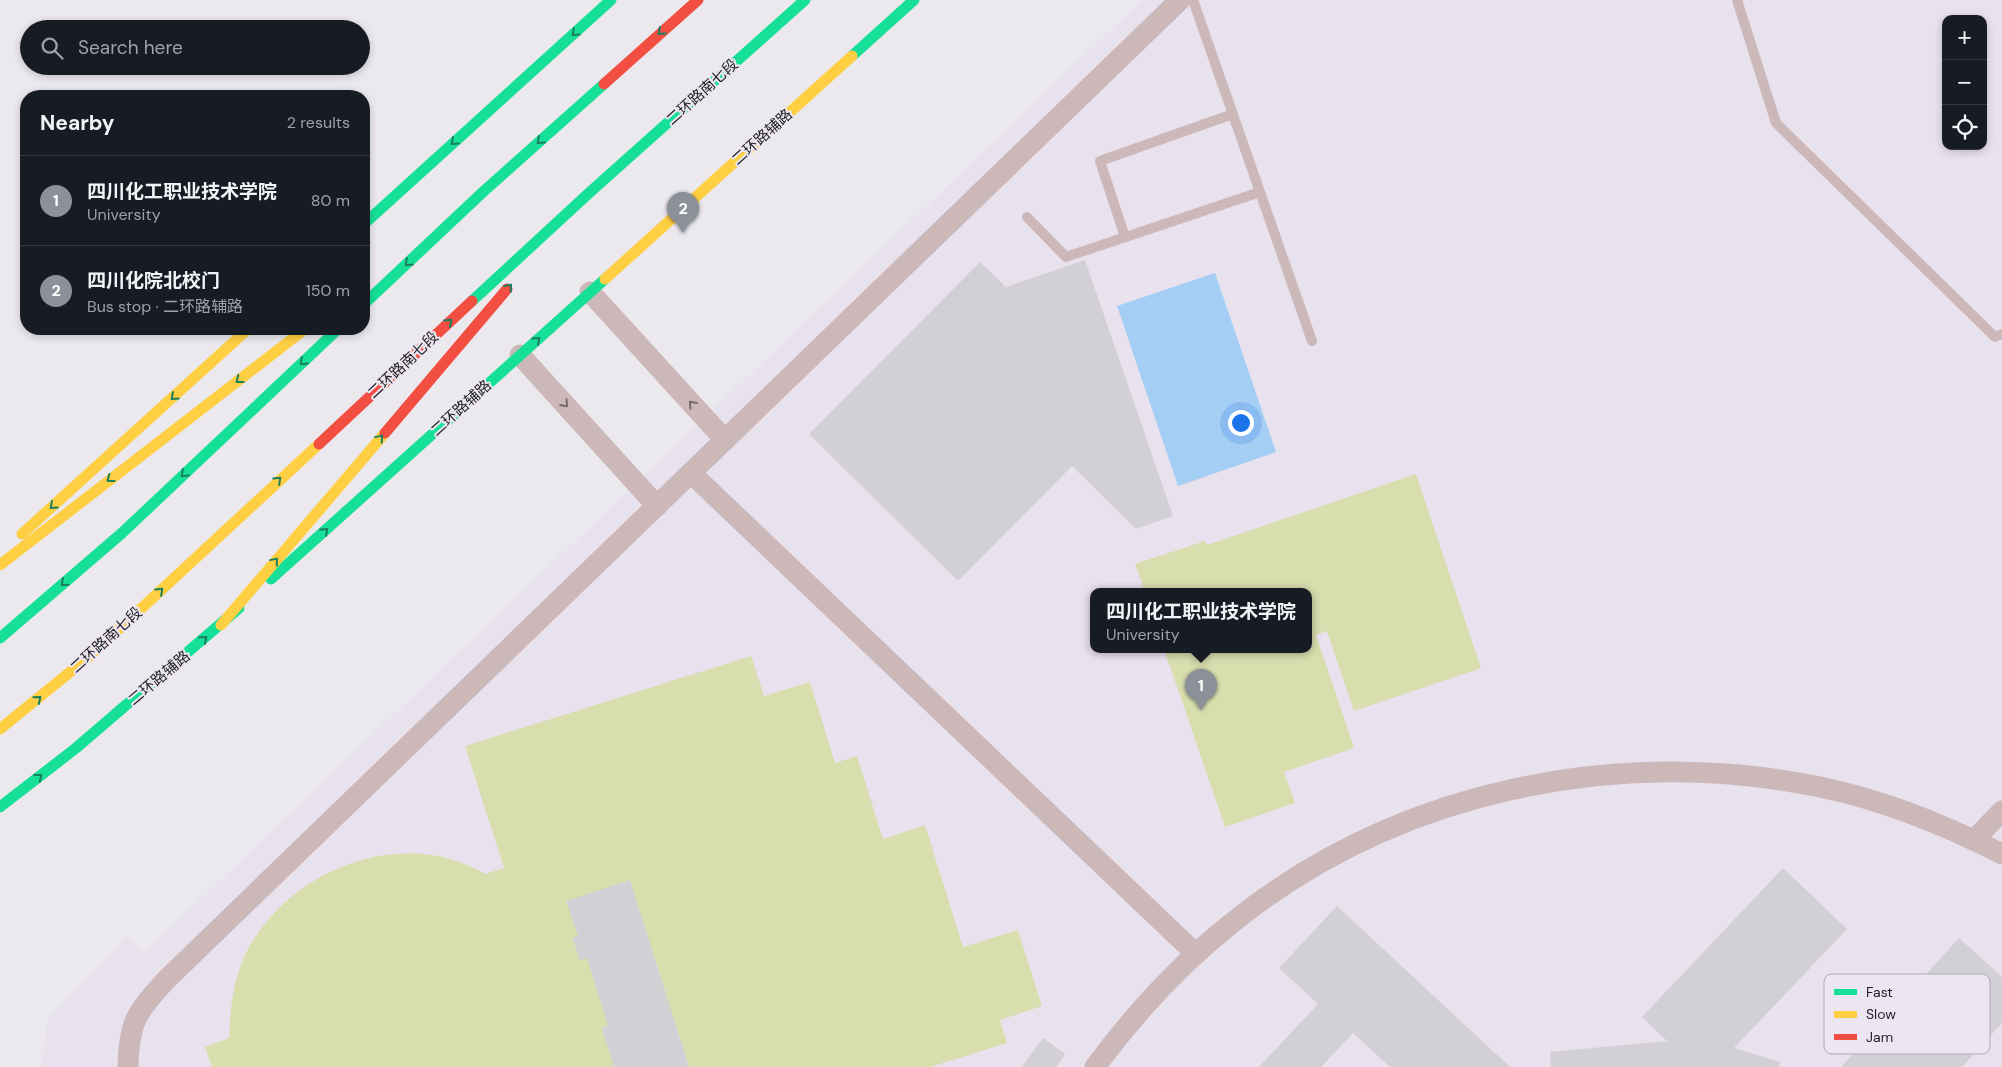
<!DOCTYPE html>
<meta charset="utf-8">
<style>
body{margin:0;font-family:"DM Sans","Noto Sans SC",sans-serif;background:#20242c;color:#f1f3f6}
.controls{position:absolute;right:15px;top:15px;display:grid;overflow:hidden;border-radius:10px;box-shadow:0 2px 8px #0003}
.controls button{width:45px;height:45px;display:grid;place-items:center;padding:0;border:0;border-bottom:1px solid #363941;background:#171b24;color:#f1f3f6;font:25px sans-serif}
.you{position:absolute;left:1240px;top:422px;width:18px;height:18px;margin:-12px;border:4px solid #fff;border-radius:50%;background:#1a73e8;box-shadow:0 0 0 8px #1a73e833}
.badge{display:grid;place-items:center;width:32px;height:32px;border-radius:50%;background:#8c9099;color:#fff;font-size:16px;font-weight:700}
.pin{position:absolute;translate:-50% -41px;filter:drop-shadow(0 1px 2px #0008)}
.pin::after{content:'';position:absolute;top:26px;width:18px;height:15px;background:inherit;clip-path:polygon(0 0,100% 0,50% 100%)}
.popup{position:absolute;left:1090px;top:588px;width:222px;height:65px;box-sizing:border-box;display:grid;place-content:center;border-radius:10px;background:#171b24;filter:drop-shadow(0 1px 4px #0005);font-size:16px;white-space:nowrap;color:#9ea1a6}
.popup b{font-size:19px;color:#f1f3f6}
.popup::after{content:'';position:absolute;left:50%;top:100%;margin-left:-10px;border:10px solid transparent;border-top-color:#171b24}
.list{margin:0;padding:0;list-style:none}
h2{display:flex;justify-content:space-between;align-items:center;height:65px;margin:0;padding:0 20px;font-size:21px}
h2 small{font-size:16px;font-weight:400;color:#9ea1a6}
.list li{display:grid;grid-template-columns:32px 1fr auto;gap:15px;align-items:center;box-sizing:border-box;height:90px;padding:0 20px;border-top:1px solid #363941}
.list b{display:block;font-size:19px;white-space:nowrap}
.list p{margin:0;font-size:16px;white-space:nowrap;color:#9ea1a6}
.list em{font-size:16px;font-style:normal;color:#9ea1a6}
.icon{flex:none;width:28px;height:28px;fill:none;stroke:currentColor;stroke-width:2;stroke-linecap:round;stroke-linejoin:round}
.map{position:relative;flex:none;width:2002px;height:1067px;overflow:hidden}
.search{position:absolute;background:#171b24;box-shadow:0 2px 8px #0003;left:20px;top:20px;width:350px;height:55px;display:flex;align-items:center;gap:12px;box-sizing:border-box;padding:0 18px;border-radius:28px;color:#9ea1a6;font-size:19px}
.panel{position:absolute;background:#171b24;box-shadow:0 2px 8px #0003;left:20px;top:90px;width:350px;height:245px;border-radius:20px}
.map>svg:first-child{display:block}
.education{fill:#e8e1ee;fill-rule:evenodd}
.green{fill:#d9deaf}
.water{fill:#a5cef4}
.building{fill:#d2d0d4}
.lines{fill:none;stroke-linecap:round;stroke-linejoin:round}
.lane{stroke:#ccb8b9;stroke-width:10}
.street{stroke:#ccb8b9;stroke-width:21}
.fast{stroke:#16e098;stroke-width:11}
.slow{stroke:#ffcf43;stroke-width:11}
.jam{stroke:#f24e42;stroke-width:11}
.oneway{stroke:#1a7f5c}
.oneway2{stroke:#766b6d}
.labels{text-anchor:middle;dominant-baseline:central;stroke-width:4;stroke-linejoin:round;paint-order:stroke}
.street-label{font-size:15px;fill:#1f1e21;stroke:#ebe6f1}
.key{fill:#ebe6f1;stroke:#aeaab3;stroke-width:1}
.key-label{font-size:14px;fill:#1f1e21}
</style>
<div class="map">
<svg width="2002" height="1067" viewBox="0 0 2002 1067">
<rect width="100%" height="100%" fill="#ebe9ee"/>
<!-- education -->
<path class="education" d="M1142 0H2002V1067H41L48 1019 127 936 144 953ZM1946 19H1983V146H1946ZM1094 591H1308V649H1094Z"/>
<!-- green -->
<g class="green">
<polygon points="1416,474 1481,668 1354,711 1327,631 1316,635 1354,748 1284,772 1295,803 1225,827 1164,649 1308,649 1308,591 1145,591 1135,564 1205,541 1207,545"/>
<path d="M751 656 764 696 810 682 835 763 857 756 883 839 925 825 963 947 1018 930 1042 1006 1000 1020 1007 1043 930 1067H689L630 881 567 901 578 936 573 938 580 960 605 953 608 1026 602 1028 614 1067H212L205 1047 229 1038C230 1010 233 983 244 957 284 872 400 823 485 874L504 868 465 746Z"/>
</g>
<!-- water -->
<polygon class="water" points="1215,273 1276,452 1178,486 1117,306"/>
<!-- building -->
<g class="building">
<polygon points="1085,260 1173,516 1136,529 1072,466 958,581 809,434 980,262 1006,287"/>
<polygon points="1783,868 1847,929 1734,1048 1780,1062 1779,1067 1551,1067 1550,1052 1667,1041 1642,1017"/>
<polygon points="630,880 689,1067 614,1067 602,1028 608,1026 587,958 580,961 573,938 578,936 566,901"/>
<polygon points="1337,906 1510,1067 1390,1067 1353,1033 1321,1067 1259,1067 1318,1004 1279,968"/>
<polygon points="1959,938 2002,977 2002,1023 1962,1067 1841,1067"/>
<polygon points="1043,1038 1065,1054 1056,1067 1022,1067"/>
</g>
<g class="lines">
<!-- lane -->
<g class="lane">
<polyline points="1193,0 1312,341"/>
<polyline points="1737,0 1776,123 1995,337 2002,334"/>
<polyline points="1027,217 1066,257 1260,192"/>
<polyline points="1125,237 1100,161 1233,114"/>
</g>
<!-- street -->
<g class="street">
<polyline points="590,292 725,440"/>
<polyline points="520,355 657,506"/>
<polyline points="691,473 1196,954"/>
<polyline points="1974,840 2002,811"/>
<path d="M128 1067C129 1022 136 1013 166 980L1180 0"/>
<path d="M1095 1067C1135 1013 1179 965 1232 923 1395 791 1616 745 1820 787 1884 800 1945 825 2002 854"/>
</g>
<!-- fast -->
<g class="fast">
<polyline points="852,56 914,0"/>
<polyline points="364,224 611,0"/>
<polyline points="472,301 589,193 805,0"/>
<polyline points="364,304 484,191 604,84"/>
<polyline points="271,579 605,279"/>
<polyline points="0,638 122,533 338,329"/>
<polyline points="0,807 76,748 239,608"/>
</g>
<!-- slow -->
<g class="slow">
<polyline points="605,279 852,56"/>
<polyline points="22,534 248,329"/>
<polyline points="0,565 305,329"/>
<polyline points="221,625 385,433"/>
<polyline points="0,729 91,655 319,444"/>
</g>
<!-- jam -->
<g class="jam">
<polyline points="604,84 698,0"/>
<polyline points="385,433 507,289"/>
<polyline points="319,444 472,301"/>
</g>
</g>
<!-- one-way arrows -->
<defs><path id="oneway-chevron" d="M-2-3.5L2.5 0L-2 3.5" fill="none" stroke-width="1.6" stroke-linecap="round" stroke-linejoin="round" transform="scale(1.25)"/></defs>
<g class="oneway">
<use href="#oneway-chevron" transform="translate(661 32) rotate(138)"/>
<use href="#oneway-chevron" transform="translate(575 33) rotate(138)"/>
<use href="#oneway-chevron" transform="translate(540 141) rotate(138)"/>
<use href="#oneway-chevron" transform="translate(454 142) rotate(138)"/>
<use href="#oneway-chevron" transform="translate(408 263) rotate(137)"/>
<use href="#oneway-chevron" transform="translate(509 287) rotate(-50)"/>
<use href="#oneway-chevron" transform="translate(449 322) rotate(-43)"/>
<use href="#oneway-chevron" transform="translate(537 340) rotate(-42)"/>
<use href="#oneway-chevron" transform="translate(303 362) rotate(137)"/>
<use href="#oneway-chevron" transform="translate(239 380) rotate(142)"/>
<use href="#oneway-chevron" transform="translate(174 397) rotate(138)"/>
<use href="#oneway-chevron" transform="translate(380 438) rotate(-50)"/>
<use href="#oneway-chevron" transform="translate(184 474) rotate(137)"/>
<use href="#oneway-chevron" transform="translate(110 479) rotate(142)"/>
<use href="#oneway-chevron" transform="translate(278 480) rotate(-43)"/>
<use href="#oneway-chevron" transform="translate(53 506) rotate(138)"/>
<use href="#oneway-chevron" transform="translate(325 531) rotate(-42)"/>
<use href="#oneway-chevron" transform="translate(275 561) rotate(-50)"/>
<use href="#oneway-chevron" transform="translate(64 583) rotate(139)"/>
<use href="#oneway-chevron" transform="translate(160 591) rotate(-43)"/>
<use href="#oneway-chevron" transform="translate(204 639) rotate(-40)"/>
<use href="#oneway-chevron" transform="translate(38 699) rotate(-39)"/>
<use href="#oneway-chevron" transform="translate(39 777) rotate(-38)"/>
</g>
<g class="oneway2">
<use href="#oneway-chevron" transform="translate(565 404) rotate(48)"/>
<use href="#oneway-chevron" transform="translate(692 404) rotate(-132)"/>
</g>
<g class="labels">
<!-- street labels -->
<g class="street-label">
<text transform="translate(702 92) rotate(-42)">二环路南七段</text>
<text transform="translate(762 137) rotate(-42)">二环路辅路</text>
<text transform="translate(403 365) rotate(-43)">二环路南七段</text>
<text transform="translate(461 408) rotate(-42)">二环路辅路</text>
<text transform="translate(106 640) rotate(-42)">二环路南七段</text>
<text transform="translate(159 678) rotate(-40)">二环路辅路</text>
</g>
</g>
<!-- legend -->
<rect x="1824" y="974" width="166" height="80" rx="8" class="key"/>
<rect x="1834" y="989" width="23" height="6" fill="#16e098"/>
<rect x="1834" y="1011" width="23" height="7" fill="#ffcf43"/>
<rect x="1834" y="1034" width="23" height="6" fill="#f24e42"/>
<g class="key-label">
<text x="1866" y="997">Fast</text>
<text x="1866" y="1019">Slow</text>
<text x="1866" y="1042">Jam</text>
</g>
</svg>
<div class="controls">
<button>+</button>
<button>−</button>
<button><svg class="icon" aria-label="locate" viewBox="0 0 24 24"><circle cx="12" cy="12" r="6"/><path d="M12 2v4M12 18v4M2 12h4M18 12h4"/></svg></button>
</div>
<div class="you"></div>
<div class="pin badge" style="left:1201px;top:710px">1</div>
<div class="popup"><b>四川化工职业技术学院</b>University</div>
<div class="pin badge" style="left:683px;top:233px">2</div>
<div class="search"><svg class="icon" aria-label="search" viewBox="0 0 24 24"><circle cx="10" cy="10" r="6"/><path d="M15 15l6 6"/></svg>Search here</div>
<section class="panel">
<h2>Nearby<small>2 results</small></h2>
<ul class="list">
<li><span class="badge">1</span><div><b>四川化工职业技术学院</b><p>University</p></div><em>80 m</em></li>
<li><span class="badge">2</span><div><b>四川化院北校门</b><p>Bus stop · 二环路辅路</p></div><em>150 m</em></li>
</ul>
</section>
</div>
